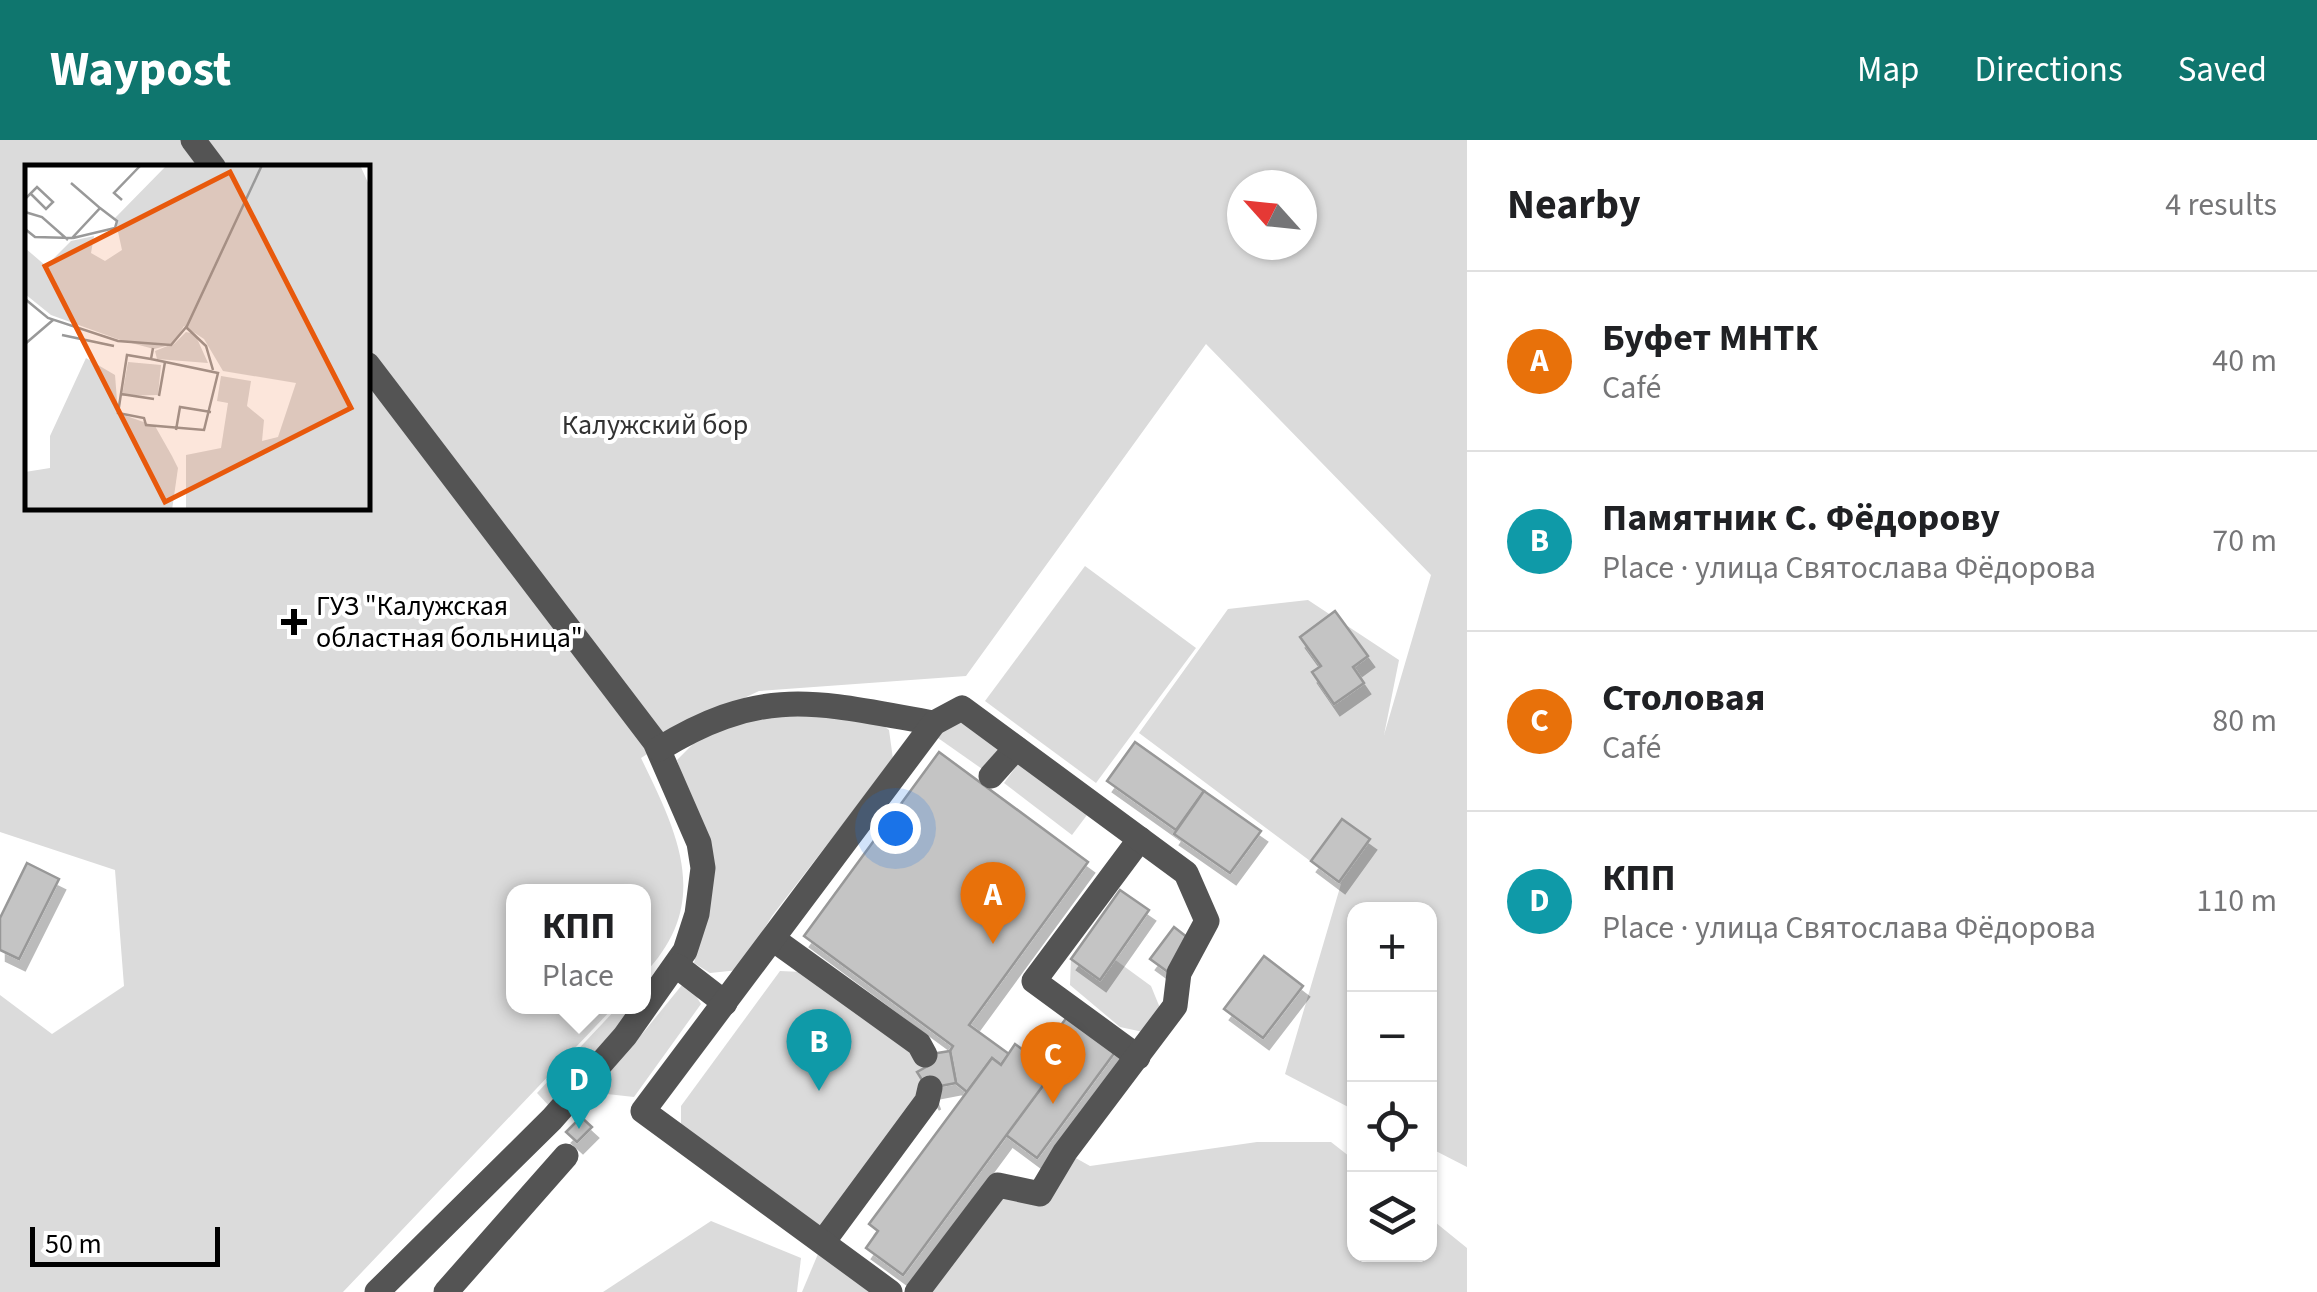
<!DOCTYPE html>
<meta charset="utf-8">
<style>
body{margin:0;font-family:"Source Sans 3",sans-serif;background:#f6f6f6;color:#202124}
.controls{position:absolute;right:30px;bottom:30px;display:grid;overflow:hidden;border-radius:20px;box-shadow:0 2px 8px #0004}
.controls button{width:90px;height:90px;display:grid;place-items:center;padding:0;border:0;border-bottom:2px solid #e0e0e0;background:#fff;color:#202124;font:50px sans-serif}
.compass{position:absolute;left:1227px;top:30px;width:90px;height:90px;border-radius:50%;background:#fff;box-shadow:0 2px 8px #0004;rotate:297deg}
.scale{position:absolute;left:30px;bottom:25px;width:190px;box-sizing:border-box;padding-left:10px;border:5px solid #000;border-top:0;font-size:28px;line-height:35px;white-space:nowrap;color:#000;-webkit-text-stroke:8px #fff;paint-order:stroke}
.you{position:absolute;left:895px;top:688px;width:35px;height:35px;margin:-25px;border:8px solid #fff;border-radius:50%;background:#1a73e8;box-shadow:0 0 0 15px #1a73e833}
.badge{display:grid;place-items:center;width:65px;height:65px;border-radius:50%;background:#0f766e;color:#fff;font-size:32px;font-weight:700}
.pin{position:absolute;translate:-50% -82px;filter:drop-shadow(0 2px 5px #0008)}
.pin::after{content:'';position:absolute;top:52px;width:35px;height:30px;background:inherit;clip-path:polygon(0 0,100% 0,50% 100%)}
.popup{position:absolute;left:506px;top:744px;width:145px;height:130px;box-sizing:border-box;display:grid;place-content:center;border-radius:20px;background:#fff;filter:drop-shadow(0 2px 8px #0005);font-size:32px;white-space:nowrap;color:#757577}
.popup b{font-size:38px;color:#202124}
.popup::after{content:'';position:absolute;left:50%;top:100%;margin-left:-20px;border:20px solid transparent;border-top-color:#fff}
.list{margin:0;padding:0;list-style:none}
h2{display:flex;justify-content:space-between;align-items:center;height:130px;margin:0;padding:0 40px;font-size:42px}
h2 small{font-size:32px;font-weight:400;color:#757577}
.list li{display:grid;grid-template-columns:65px 1fr auto;gap:30px;align-items:center;box-sizing:border-box;height:180px;padding:0 40px;border-top:2px solid #e0e0e0}
.list b{display:block;font-size:38px;white-space:nowrap}
.list p{margin:0;font-size:32px;white-space:nowrap;color:#757577}
.list em{font-size:32px;font-style:normal;color:#757577}
.icon{flex:none;width:55px;height:55px;fill:none;stroke:currentColor;stroke-width:2;stroke-linecap:round;stroke-linejoin:round}
.map{position:relative;flex:none;width:1467px;height:1152px;overflow:hidden}
header{display:flex;align-items:center;gap:60px;box-sizing:border-box;height:140px;padding:0 50px;background:#0f766e;color:#fff}
header strong{font-size:48px}
nav{display:flex;gap:55px;margin-inline-start:auto;font-size:35px}
main{display:flex}
aside{flex:1;background:#fff}
.map>svg:first-child{display:block}
.green{fill:#dbdbdb;fill-rule:evenodd}
.building{fill:#c4c4c4;stroke:#989898;stroke-width:2.5;filter:url(#shadow)}
.lines{fill:none;stroke-linecap:round;stroke-linejoin:round}
.minor{stroke:#545454;stroke-width:25}
.poi-dot{fill:#000;stroke:#fff;stroke-width:4}
.labels{text-anchor:middle;dominant-baseline:central;stroke-width:8;stroke-linejoin:round;paint-order:stroke}
.park-label{font-size:28px;fill:#323232;stroke:#fff}
.poi-label{font-size:28px;fill:#000;stroke:#fff;text-anchor:start}
.inset-road{fill:none;stroke:#999;stroke-width:2.5}
.view{fill:#e8590c;fill-opacity:0.15;stroke:#e8590c;stroke-width:5}
.inset-edge{fill:none;stroke:#000;stroke-width:5}
</style>
<header>
<strong>Waypost</strong>
<nav><a>Map</a><a>Directions</a><a>Saved</a></nav>
</header>
<main>
<div class="map">
<svg width="1467" height="1152" viewBox="0 0 1467 1152">
<defs>
<filter id="shadow"><feDropShadow dx="6" dy="11" stdDeviation="0" flood-color="#0004"/></filter>
</defs>
<rect width="100%" height="100%" fill="#fff"/>
<!-- green -->
<g class="green">
<path d="M0 0H1467V1027L1430 1008V769H1354V970L1285 934 1341 744 1139 593 1228 469 1308 460 1399 520 1384 595 1431 435 1206 204 966 536 759 551 710 574 641 618C679 696 712 763 644 834V752H514V866L614 867 343 1152H0V855L52 894 124 846 115 730 0 692ZM28 28H368V368H28ZM1242 45H1302V105H1242Z"/>
<polygon points="1085,426 1196,508 1096,643 985,561"/>
<path d="M860 568 889 590 893 619 772 776 739 830 710 833 694 823C716 735 705 705 677 620L711 586 754 577Z"/>
<polygon points="952,573 1001,610 985,631 928,591"/>
<polygon points="1021,620 1090,671 1072,695 1004,643"/>
<polygon points="1071,819 1100,839 1114,819 1151,846 1160,868 1143,892 1120,887 1070,845"/>
<polygon points="780,831 802,832 922,919 927,970 833,1098 681,987 681,966"/>
<polygon points="686,840 701,864 634,957 580,951 643,893"/>
<polygon points="618,867 641,867 551,968 537,953"/>
<polygon points="1257,1002 1331,1002 1354,1020 1354,1114 1430,1114 1430,1078 1467,1108 1467,1152 917,1152 998,1045 1040,1054 1065,1012 1090,1026"/>
<polygon points="711,1081 801,1118 797,1152 603,1152"/>
<polygon points="823,1102 890,1152 802,1152"/>
</g>
<!-- building -->
<g class="building">
<polygon points="1335,471 1368,516 1353,527 1364,543 1334,564 1312,532 1321,526 1300,497"/>
<polygon points="1135,602 1204,651 1176,690 1107,641"/>
<polygon points="939,612 1088,722 969,885 1009,914 1001,925 992,918 967,952 956,943 950,911 953,906 804,796"/>
<polygon points="1204,651 1261,691 1230,733 1174,694"/>
<polygon points="1342,679 1370,699 1339,742 1311,721"/>
<polygon points="27,723 59,739 19,819 0,810 0,778"/>
<polygon points="1120,750 1149,770 1100,840 1071,819"/>
<polygon points="1174,787 1192,801 1168,832 1150,819"/>
<polygon points="1264,816 1303,846 1263,898 1224,869"/>
<polygon points="1070,873 1118,908 1037,1018 1006,995 1053,932 1036,919"/>
<polygon points="1015,904 1053,932 903,1135 866,1108 878,1091 869,1084 992,918 1001,925"/>
<polygon points="950,911 956,943 930,948 934,959 917,932 928,926 925,915"/>
<polygon points="581,977 592,987 577,1002 566,992"/>
</g>
<g class="lines">
<!-- minor -->
<g class="minor">
<polyline points="193,0 214,28"/>
<polyline points="368,225 655,602 699,703 703,728 697,774 685,811 625,896 552,979 377,1152"/>
<path d="M659 609C765 544 819 563 934 583"/>
<polyline points="991,636 1016,608"/>
<polyline points="773,799 919,904 925,915"/>
<polyline points="677,826 725,863"/>
<polyline points="1138,917 1034,841 1140,699"/>
<polyline points="823,1102 927,961 930,948"/>
<polyline points="446,1152 566,1016"/>
<polyline points="890,1152 643,971 934,583 962,568 1186,733 1207,781 1179,833 1175,866 1065,1012 1040,1054 998,1045 917,1152"/>
</g>
</g>
<!-- markers -->
<path class="poi-dot" d="M289 467h10v10h10v10h-10v10h-10v-10h-10v-10h10z"/>
<g class="labels">
<!-- park labels -->
<g class="park-label">
<text x="655" y="285">Калужский бор</text>
</g>
<!-- poi labels -->
<g class="poi-label">
<text x="316" y="466">ГУЗ "Калужская<tspan x="316" dy="32">областная больница"</tspan></text>
</g>
</g>
<!-- overview -->
<g transform="translate(25 25)">
<rect width="345" height="345" fill="#fff"/>
<path d="M142 0H335L345 22V345H161V290L196 283 203 238 192 236 196 211 226 216 222 241 239 255 237 276 253 272 271 218 198 206 179 174 159 161 148 180 161 167 170 169 183 198 132 194 130 186 145 180 129 184 95 175 26 150 0 129V83L21 101 46 76 69 71 66 88 80 96 97 85 90 53ZM61 193 90 210 93 248 130 261 147 291 153 303 147 345H0V307L25 303V271ZM103 197 136 200 133 230 97 231Z" fill="#dbdbdb"/>
<path class="inset-road" d="M0 35 1 33 12 22 28 37 21 44 6 29M97 35 89 28 115 1M0 47 17 52 43 75M0 64 10 72 47 73 75 43 46 18M48 73 90 63 92 56 75 43M0 134 23 153 93 176 146 180 162 161 237 0M162 163 181 181 188 205M37 170 89 181M0 179 28 155M126 194 102 190 93 248 119 253 121 260 179 265 193 208 126 194 128 183M96 229 129 234M134 231 140 197M151 265 155 242 186 247"/>
<path class="view" d="M205 7 326 243 140 337 20 101Z"/>
<rect width="345" height="345" class="inset-edge"/>
</g>
</svg>
<div class="controls">
<button>+</button>
<button>−</button>
<button><svg class="icon" aria-label="locate" viewBox="0 0 24 24"><circle cx="12" cy="12" r="6"/><path d="M12 2v4M12 18v4M2 12h4M18 12h4"/></svg></button>
<button><svg class="icon" aria-label="layers" viewBox="0 0 24 24"><path d="M12 4l9 5-9 5-9-5zM3 14l9 5 9-5"/></svg></button>
</div>
<svg class="compass" viewBox="-18 -18 36 36"><path d="M0-13l5 13h-10z" fill="#e53935"/><path d="M0 13l5-13h-10z" fill="#757577"/></svg>
<div class="scale">50 m</div>
<div class="you"></div>
<div class="pin badge" style="left:993px;top:804px;background:#e8710a">A</div>
<div class="pin badge" style="left:819px;top:951px;background:#0f9aa8">B</div>
<div class="pin badge" style="left:1053px;top:964px;background:#e8710a">C</div>
<div class="pin badge" style="left:579px;top:989px;background:#0f9aa8">D</div>
<div class="popup"><b>КПП</b>Place</div>
</div>
<aside>
<h2>Nearby<small>4 results</small></h2>
<ul class="list">
<li><span class="badge" style="background:#e8710a">A</span><div><b>Буфет МНТК</b><p>Café</p></div><em>40 m</em></li>
<li><span class="badge" style="background:#0f9aa8">B</span><div><b>Памятник С. Фёдорову</b><p>Place · улица Святослава Фёдорова</p></div><em>70 m</em></li>
<li><span class="badge" style="background:#e8710a">C</span><div><b>Столовая</b><p>Café</p></div><em>80 m</em></li>
<li><span class="badge" style="background:#0f9aa8">D</span><div><b>КПП</b><p>Place · улица Святослава Фёдорова</p></div><em>110 m</em></li>
</ul>
</aside>
</main>
